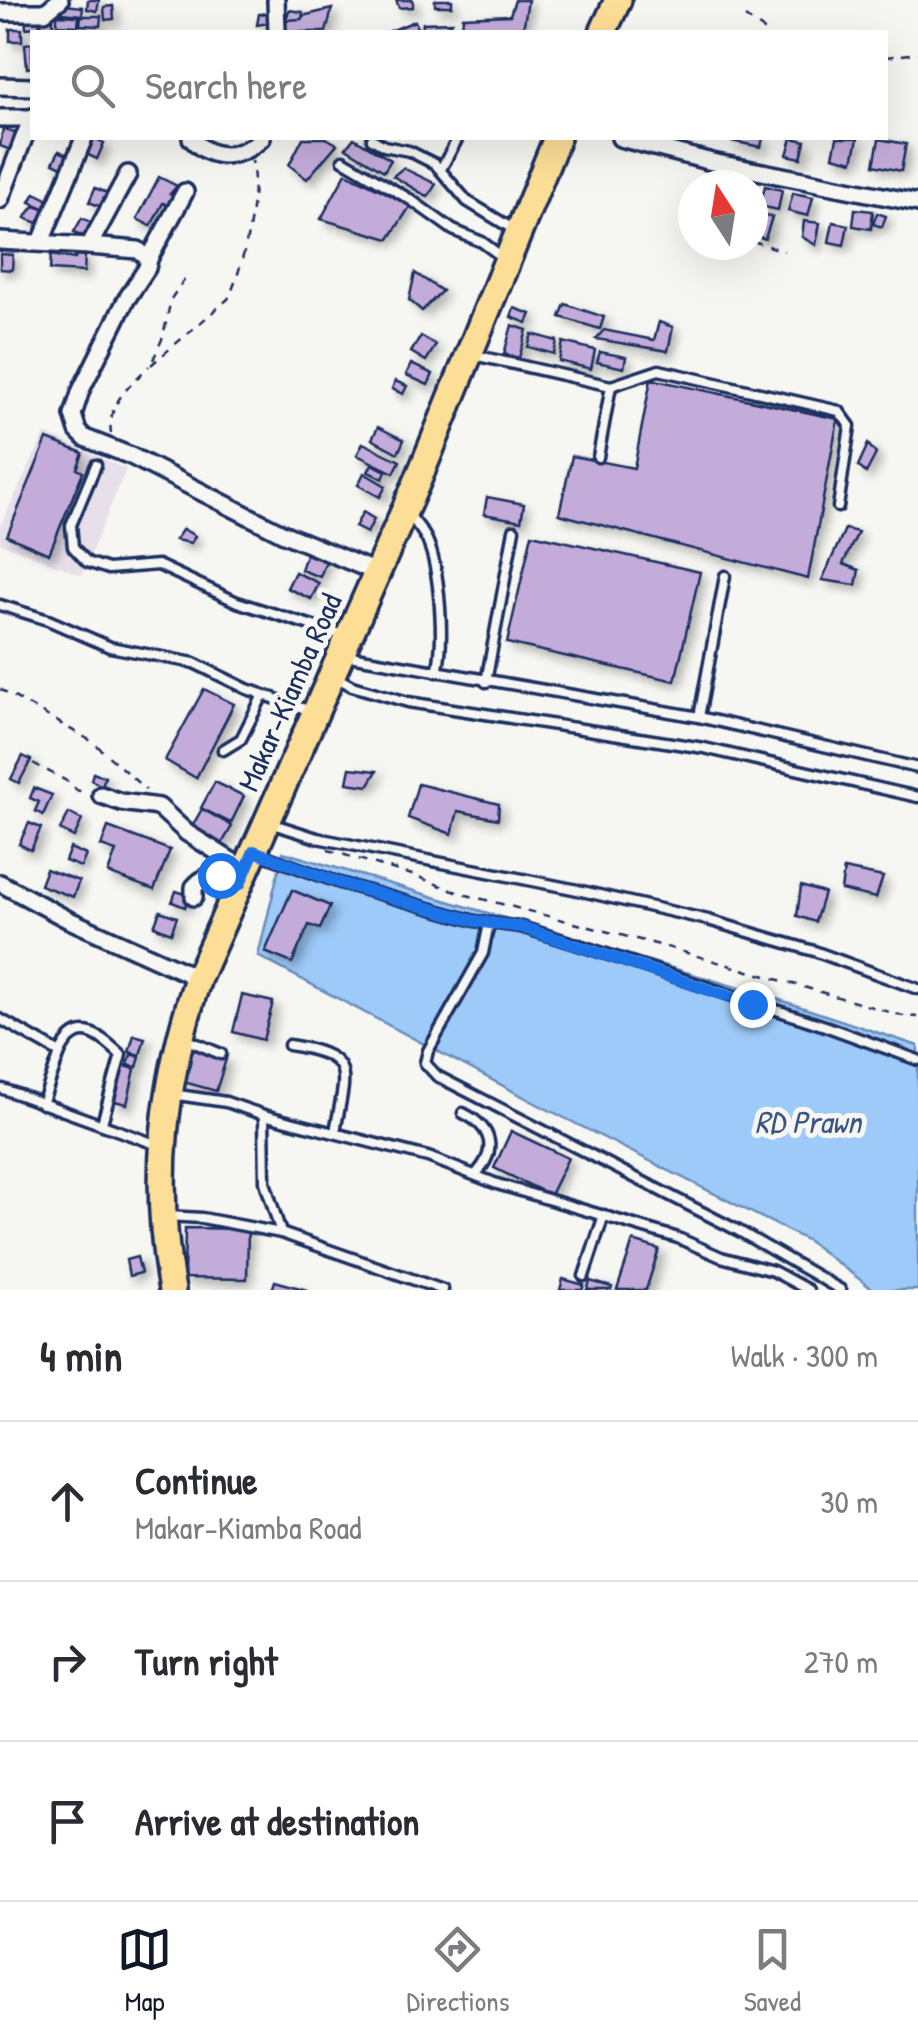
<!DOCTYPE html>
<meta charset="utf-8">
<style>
body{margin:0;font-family:"Patrick Hand",sans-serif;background:#f2f2f3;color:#2b2b33}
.compass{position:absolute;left:678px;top:170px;width:90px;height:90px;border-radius:50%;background:#fff;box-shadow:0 10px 40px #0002;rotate:348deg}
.stop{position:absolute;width:30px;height:30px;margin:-22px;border:8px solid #1a73e8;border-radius:50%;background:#fff}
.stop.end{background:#1a73e8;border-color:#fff;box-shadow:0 2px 10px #0008}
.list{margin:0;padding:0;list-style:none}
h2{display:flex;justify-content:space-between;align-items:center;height:130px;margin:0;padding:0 40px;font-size:42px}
h2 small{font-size:32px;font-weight:400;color:#7c7c81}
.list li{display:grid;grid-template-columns:65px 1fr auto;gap:30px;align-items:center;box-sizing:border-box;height:160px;padding:0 40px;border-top:2px solid #e1e1e2}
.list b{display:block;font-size:38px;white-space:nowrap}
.list p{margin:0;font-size:32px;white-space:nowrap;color:#7c7c81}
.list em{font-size:32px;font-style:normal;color:#7c7c81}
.icon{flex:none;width:55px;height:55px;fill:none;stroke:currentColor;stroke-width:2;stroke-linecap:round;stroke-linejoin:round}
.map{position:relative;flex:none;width:918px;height:1290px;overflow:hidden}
.search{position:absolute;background:#fff;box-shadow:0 10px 40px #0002;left:30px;right:30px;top:30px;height:110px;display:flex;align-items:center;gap:25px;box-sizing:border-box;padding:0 35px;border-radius:0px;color:#7c7c81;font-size:38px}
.sheet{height:610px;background:#fff}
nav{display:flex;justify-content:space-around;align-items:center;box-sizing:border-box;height:140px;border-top:2px solid #e1e1e2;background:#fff;font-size:28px;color:#7c7c81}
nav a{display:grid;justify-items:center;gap:5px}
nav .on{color:#111827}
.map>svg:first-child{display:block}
.built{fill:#e7e0eb}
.water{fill:#9dcaf8;stroke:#698cba;stroke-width:2.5}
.building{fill:#c3acda;stroke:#1b2f5e;stroke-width:2.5;filter:url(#shadow)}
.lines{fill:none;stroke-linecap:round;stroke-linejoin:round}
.service-casing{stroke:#1b2f5e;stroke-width:15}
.minor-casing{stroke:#1b2f5e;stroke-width:22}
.primary-casing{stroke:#1b2f5e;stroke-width:32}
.path{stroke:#1b2f5e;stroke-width:2.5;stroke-dasharray:8 8;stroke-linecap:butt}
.service{stroke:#f6f6f2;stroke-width:8}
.minor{stroke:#f6f6f2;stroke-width:15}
.primary{stroke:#fdde96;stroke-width:25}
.route{stroke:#1a73e8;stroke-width:12}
.labels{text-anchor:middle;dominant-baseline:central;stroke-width:10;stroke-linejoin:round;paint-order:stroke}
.street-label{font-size:30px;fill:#1b2f5e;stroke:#f6f6f2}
.water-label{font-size:32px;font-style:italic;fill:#3c5684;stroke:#f6f6f2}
</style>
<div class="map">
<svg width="918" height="1290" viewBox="0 0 918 1290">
<defs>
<filter id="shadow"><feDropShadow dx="5.5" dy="5.5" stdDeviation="5" flood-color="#0004"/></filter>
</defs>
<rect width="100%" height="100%" fill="#f6f6f2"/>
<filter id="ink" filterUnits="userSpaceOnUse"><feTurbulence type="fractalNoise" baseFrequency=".01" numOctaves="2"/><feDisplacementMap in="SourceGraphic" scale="20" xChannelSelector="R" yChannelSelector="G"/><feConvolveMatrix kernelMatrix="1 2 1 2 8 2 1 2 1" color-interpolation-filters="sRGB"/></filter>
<g filter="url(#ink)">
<!-- built -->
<polygon class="built" points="45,434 126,469 82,575 0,543 0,526"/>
<!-- water -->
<polygon class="water" points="283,852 780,1000 918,1046 918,1290 874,1290 808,1241 539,1105 258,956"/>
<!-- building -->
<g class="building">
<polygon points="88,0 99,0 97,11 87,9"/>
<polygon points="396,0 413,0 413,7 399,8"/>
<rect x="435" y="0" width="17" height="6"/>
<polygon points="515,0 528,0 523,30 462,27 463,17 510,15"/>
<polygon points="65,5 83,7 82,15 62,13"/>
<polygon points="113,6 114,19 105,20 104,7"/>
<polygon points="332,9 326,32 281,32 281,21"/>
<polygon points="289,10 303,12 302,19 286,20"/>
<polygon points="274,12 275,22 257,25 259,14"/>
<polygon points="57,15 79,16 78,26 57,25"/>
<polygon points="39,16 40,32 35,32 35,27 26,28 25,17"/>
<polygon points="41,16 53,16 53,32 42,32"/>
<polygon points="81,16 101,16 100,26 80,25"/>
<polygon points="415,21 417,26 413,32 388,32"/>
<polygon points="452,22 445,32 422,32 423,23"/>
<rect x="10" y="29" width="12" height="12"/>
<polygon points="32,43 32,67 27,68 25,44"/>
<polygon points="3,128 20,135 13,151 0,146"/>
<polygon points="94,138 104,143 97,159 86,154"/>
<polygon points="303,138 326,138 337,144 307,179 289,165"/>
<polygon points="354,138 391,160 384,171 346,148"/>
<polygon points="732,138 763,138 761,147 731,141"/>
<polygon points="792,138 805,141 801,158 787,155"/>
<polygon points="837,138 858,138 853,161 833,156"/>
<polygon points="879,139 906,144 901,171 874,165"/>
<polygon points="59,151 70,156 64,168 53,163"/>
<polygon points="403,168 436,184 428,197 393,176"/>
<polygon points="346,173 411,205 389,239 321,219"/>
<polygon points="159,177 177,186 170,194 177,198 173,208 163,203 151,226 137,219"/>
<polygon points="765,186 782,190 778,210 760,206"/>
<polygon points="95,188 110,194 104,208 89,202"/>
<polygon points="35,193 51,201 46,209 30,202"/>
<polygon points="793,193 813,197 808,216 788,211"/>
<polygon points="34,206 50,211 43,225 25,218"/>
<polygon points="855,209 873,211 871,229 853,226"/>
<polygon points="755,212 772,217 765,239 753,235"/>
<polygon points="877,213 886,216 882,227 873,224"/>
<polygon points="82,218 96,225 89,239 74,232"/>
<polygon points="804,221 820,223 816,245 802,237"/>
<polygon points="833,222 848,225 844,245 829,242"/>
<polygon points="0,254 13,255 12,270 0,269"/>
<polygon points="51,255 75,259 76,255 85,256 84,272 50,270"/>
<polygon points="415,273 442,291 422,311 409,300"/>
<polygon points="565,304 604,317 600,329 560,317"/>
<polygon points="514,308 531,314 527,323 511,317"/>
<polygon points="659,322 673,327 668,351 596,339 604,330 654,340"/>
<polygon points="512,325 527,330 519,358 504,354"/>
<polygon points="532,334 557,341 554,354 528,347"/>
<polygon points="421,336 436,345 426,361 411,352"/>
<polygon points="563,342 595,350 591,369 559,361"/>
<polygon points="600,352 626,357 624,368 597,362"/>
<polygon points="411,364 433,374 428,385 406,375"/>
<polygon points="651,379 838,419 808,579 559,514 572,456 634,468"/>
<polygon points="395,381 407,386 403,394 392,389"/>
<polygon points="378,427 404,440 398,453 372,439"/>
<polygon points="47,439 83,453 77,469 83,472 49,554 7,536"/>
<polygon points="363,443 400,461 394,473 357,455"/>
<polygon points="868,444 876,454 866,473 858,466"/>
<polygon points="372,464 386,471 383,479 368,472"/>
<polygon points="364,473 386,486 380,497 358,485"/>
<polygon points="487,497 524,504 521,521 484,514"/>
<polygon points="363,512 374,519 367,533 355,527"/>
<polygon points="183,529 195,536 191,543 175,540"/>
<polygon points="845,529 858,532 843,564 859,570 856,585 822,580"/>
<polygon points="532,534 700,572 675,681 507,643"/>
<polygon points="306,554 326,561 320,577 301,570"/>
<polygon points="295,572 319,583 311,599 287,588"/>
<polygon points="204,689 234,704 196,778 165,760"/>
<polygon points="23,756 31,760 19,783 11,779"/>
<polygon points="350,768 377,771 368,786 347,783"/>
<polygon points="93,773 105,777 102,786 91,780"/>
<polygon points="215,782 244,796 231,823 201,808"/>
<polygon points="418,784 499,804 498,819 458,811 452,834 408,818"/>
<polygon points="34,788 52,795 43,815 35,811 39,802 30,798"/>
<polygon points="202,809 232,826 220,847 190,830"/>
<polygon points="69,813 82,820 74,837 60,830"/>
<polygon points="29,823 41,828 31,850 19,844"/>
<polygon points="108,827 170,850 154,890 108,873 116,851 101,846"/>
<polygon points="70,848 86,855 81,867 65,861"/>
<polygon points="46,869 79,881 73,897 40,885"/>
<polygon points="844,869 883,877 876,898 841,890"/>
<polygon points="801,886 824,893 815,922 797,916"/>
<polygon points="292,890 330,906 320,929 309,925 292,963 265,952"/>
<polygon points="176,891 189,895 185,907 172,902"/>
<polygon points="160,911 177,917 171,933 154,926"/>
<polygon points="242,995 273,1002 263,1040 233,1032"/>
<polygon points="134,1035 145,1038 140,1055 129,1052"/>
<polygon points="189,1048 226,1059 216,1091 180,1081"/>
<polygon points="131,1054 140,1057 137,1067 128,1065"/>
<polygon points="122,1065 135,1069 127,1104 114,1101"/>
<polygon points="511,1131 568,1158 550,1195 494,1168"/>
<polygon points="185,1228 248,1229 247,1279 184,1278"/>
<polygon points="633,1241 659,1249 646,1290 617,1290"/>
<polygon points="137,1257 141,1273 129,1276 126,1260"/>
<polygon points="563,1279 584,1285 582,1290 560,1290"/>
<polygon points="275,1281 307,1290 272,1290"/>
<polygon points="590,1281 612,1287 611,1290 587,1290"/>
</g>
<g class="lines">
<defs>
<g id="service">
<polyline points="372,139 384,146 409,151 435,164 467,201 516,231"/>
<polyline points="343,160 411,200 453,230 482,242 505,259"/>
<polyline points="441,169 458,138"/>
<polyline points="474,355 611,386 659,370 839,411 850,426 838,507"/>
<polyline points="598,457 611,386"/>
<polyline points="96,465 71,525 73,547 87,562 108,569 158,565 237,602 345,636"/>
<path d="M408 514C415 522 422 530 427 540 440 569 445 642 437 672"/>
<polyline points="0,605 48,620 110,647 194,663 247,689 311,711"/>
<polyline points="344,655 699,717 918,768"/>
<polyline points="336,677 352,686 408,702 704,748 918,797"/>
<polyline points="486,682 514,530"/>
<polyline points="699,717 725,576"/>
<polyline points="223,750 241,739 263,695"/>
<polyline points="270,823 317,838 573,889 708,920 814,951 918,989"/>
<polyline points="258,853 340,883 475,921 521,927 573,943 825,1026 918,1060"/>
<polyline points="489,923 483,953 428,1051 425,1063 437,1076 739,1231 841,1290"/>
<polyline points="0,1019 60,1053 42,1104"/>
<polyline points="183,1038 221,1054"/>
<path d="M289 1045C359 1056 345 1073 335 1132"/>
<path d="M60 1053C78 1016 99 1035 121 1055L102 1123"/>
<polyline points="3,1089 158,1145"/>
<polyline points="171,1094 226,1102 264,1115 265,1182 281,1233"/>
<path d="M463 1113C493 1128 498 1151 475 1175"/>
<polyline points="264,1115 428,1157 497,1184 678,1238 721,1257 773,1271 808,1290"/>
<polyline points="166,1216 202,1218 281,1233 443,1290"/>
<polyline points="584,1276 604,1215"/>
</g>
<g id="minor">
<polyline points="276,0 277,32"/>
<polyline points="0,12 45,12 60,0"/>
<polyline points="0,86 32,87"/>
<polyline points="0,118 32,118"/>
<path d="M191 138C212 162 240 159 262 138"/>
<polyline points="620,138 712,162 918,203"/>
<polyline points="0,200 32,117"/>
<polyline points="0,241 89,246 128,174"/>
<polyline points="41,242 84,138"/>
<polyline points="89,246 138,250 149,259 147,268 126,300 81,390 73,415 78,431 85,438 131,456 282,533 378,573"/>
<polyline points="149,259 185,192"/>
<polyline points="101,795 121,802 159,807 187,833 246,870"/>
<polyline points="0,883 67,919 198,978"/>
<path d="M194 897V887C209 870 222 876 240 884"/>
</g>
<g id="primary">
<polyline points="603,32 618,0"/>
<path d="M172 1290C152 1179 163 1084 198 978L418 480 557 138"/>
</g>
</defs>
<!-- service casing -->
<use href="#service" class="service-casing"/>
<!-- minor casing -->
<use href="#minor" class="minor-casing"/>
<!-- primary casing -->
<use href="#primary" class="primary-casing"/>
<!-- path -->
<g class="path">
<polyline points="745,17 767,32"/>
<polyline points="886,57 918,53"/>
<polyline points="753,241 784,251"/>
<polyline points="153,360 163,337 171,299 187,275"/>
<path d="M151 365 228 299C244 267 259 195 252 161"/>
<path d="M111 434C107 403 129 387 149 366"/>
<polyline points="0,689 93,742 146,790"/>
<polyline points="33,763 72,784 76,790 88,793"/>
<polyline points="328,850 419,877 459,893 663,946 903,1016 918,1017"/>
</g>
<!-- service -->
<use href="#service" class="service"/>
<!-- minor -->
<use href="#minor" class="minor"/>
<!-- primary -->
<use href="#primary" class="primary"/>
</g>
</g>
<g class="lines" filter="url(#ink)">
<!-- route -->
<polyline class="route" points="220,875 240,884 254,851 340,883 475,921 521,927 752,1004"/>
</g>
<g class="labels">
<!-- street labels -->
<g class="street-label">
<text transform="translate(289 692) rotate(-66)">Makar-Kiamba Road</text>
</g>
<!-- water labels -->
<g class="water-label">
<text x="808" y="1121">RD Prawn</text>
</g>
</g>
</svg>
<svg class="compass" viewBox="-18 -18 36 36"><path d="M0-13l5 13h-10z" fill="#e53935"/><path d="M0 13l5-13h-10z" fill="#7c7c81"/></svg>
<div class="stop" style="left:220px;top:875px"></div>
<div class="stop end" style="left:752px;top:1004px"></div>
<div class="search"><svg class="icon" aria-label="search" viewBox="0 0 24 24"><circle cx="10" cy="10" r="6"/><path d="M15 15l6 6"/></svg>Search here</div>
</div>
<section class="sheet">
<h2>4 min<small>Walk · 300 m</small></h2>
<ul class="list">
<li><svg class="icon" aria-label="ahead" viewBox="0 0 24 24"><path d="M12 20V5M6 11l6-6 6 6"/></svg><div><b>Continue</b><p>Makar-Kiamba Road</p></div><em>30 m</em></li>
<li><svg class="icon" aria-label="right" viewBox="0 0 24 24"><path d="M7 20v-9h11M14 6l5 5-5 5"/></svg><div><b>Turn right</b></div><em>270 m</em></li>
<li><svg class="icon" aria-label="arrive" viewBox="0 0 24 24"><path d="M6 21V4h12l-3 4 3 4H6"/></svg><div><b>Arrive at destination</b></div></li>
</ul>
</section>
<nav>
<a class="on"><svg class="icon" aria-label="map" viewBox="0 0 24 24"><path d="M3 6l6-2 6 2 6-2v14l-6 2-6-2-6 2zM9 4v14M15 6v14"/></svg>Map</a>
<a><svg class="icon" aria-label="directions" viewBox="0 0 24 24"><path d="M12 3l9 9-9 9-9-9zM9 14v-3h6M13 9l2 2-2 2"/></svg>Directions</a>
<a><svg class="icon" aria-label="saved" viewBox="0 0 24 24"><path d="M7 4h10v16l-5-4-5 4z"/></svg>Saved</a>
</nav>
